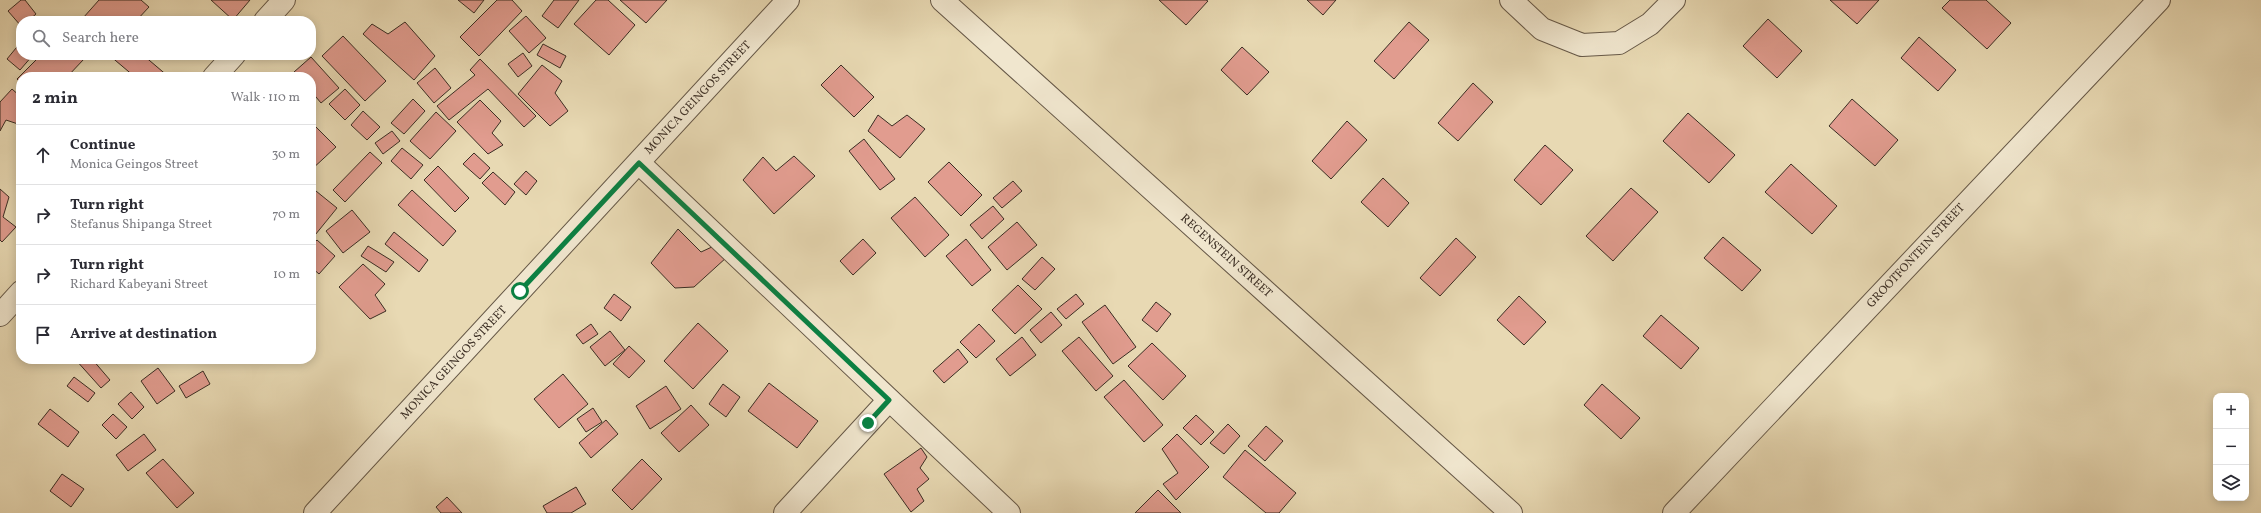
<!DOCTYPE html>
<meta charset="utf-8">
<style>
body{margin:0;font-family:Vollkorn,serif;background:#f7f7f7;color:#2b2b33}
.controls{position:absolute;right:12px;bottom:12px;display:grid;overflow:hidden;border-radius:8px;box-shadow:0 2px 10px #0003}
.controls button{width:36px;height:36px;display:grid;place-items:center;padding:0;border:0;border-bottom:1px solid #e1e1e2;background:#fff;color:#2b2b33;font:20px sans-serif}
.stop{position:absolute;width:12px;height:12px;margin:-9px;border:3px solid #0b8043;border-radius:50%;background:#fff}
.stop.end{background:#0b8043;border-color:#fff;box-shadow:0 1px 4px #0008}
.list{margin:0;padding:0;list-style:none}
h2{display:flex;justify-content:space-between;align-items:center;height:52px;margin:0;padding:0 16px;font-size:17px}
h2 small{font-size:13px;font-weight:400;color:#7c7c81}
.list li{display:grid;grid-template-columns:26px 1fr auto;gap:12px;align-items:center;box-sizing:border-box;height:60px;padding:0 16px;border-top:1px solid #e1e1e2}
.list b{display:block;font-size:15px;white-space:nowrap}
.list p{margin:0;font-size:13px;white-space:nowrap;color:#7c7c81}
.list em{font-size:13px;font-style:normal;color:#7c7c81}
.icon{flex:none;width:22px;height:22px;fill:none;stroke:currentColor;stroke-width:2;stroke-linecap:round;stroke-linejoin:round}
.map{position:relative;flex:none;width:2261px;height:513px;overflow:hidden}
.search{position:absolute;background:#fff;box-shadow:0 2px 10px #0003;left:16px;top:16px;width:300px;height:44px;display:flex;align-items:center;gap:10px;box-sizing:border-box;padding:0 14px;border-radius:16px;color:#7c7c81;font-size:15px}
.panel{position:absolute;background:#fff;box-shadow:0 2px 10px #0003;left:16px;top:72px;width:300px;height:292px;border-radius:16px}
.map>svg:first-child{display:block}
.building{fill:#e19c8f;stroke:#3a2d23}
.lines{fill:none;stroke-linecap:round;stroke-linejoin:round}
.minor-casing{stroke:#665847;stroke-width:24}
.minor{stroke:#f0e6ce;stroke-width:22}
.route{stroke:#0b8043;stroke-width:5}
.labels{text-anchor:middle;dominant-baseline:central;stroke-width:4;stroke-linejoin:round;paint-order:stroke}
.street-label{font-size:12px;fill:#3a2d23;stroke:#f0e6ce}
</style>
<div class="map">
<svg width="2261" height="513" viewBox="0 0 2261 513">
<rect width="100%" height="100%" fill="#e8d9b3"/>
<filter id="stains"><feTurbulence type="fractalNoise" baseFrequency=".005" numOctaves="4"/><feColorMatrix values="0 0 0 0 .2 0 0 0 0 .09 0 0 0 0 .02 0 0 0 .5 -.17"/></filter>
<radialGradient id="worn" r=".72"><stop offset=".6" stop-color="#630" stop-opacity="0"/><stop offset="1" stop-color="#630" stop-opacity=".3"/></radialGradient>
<!-- building -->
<g class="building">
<polygon points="21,0 25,0 36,14 28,21 21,21 21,26 8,11"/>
<polygon points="99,0 141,0 149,7 136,21 127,21 117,18 113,21 87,21 83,18"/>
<polygon points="211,0 250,0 233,20"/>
<polygon points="458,0 484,0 474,13"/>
<polygon points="497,0 512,0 522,11 479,56 460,37"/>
<polygon points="554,0 579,0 558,28 542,16"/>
<polygon points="596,0 608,0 635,25 609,55 574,24"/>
<polygon points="620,0 667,0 646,23"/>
<polygon points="1159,0 1206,0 1208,1 1186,25"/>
<polygon points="1307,0 1336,0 1323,15"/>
<polygon points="1830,0 1879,0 1857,24"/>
<polygon points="1950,0 1986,0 2011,23 1987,49 1942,8"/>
<polygon points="526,16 546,38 529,53 509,31"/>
<polygon points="1768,19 1802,51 1777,78 1743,46"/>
<polygon points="405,22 435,56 414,80 363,34 372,24 388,34"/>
<polygon points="1409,22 1429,40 1394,79 1374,61"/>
<polygon points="343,36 386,81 365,101 322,56"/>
<polygon points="1919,37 1956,70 1938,91 1901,58"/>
<polygon points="21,42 21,55 33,55 20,70 7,59"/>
<polygon points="543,44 566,56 560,68 537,55"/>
<polygon points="1242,47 1269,72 1247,95 1221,70"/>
<polygon points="523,53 532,66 518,77 508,64"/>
<polygon points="41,55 80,55 84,59 67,77 21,77 21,83 17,79"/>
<polygon points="109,55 143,55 169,77 135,77"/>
<polygon points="311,57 339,88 321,103 311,91 311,77 299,77 294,72"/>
<polygon points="480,59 536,116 524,127 488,89 449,120 437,106 475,75 470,70"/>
<polygon points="542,65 562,81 555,93 568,111 550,126 518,94"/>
<polygon points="841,65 874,97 854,117 821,85"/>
<polygon points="435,68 451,88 434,103 417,83"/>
<polygon points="1473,83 1493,102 1458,141 1438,123"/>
<polygon points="12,89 21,97 21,125 6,120 0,131 0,102"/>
<polygon points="345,89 360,105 345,120 329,104"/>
<polygon points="413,99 425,111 404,134 391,123"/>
<polygon points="1852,99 1898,140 1875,166 1829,126"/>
<polygon points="480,100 501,121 492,133 503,145 488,154 457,122"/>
<polygon points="363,111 380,127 367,140 351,125"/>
<polygon points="436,112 456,131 430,159 410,141"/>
<polygon points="1688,113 1735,155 1709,183 1663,141"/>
<polygon points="878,115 892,126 907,115 925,129 900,158 868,131"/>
<polygon points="1347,121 1367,140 1331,179 1312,161"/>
<polygon points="313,124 336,147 311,170 311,125"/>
<polygon points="392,131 400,141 383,154 375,143"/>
<polygon points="864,139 895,179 880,190 849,151"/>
<polygon points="1545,145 1573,170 1541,205 1514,180"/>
<polygon points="402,148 423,165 411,179 391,161"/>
<polygon points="370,152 382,163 345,202 333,190"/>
<polygon points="474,153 490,168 480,179 463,164"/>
<polygon points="794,156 815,176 774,214 743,180 763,157 776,171"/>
<polygon points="949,162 982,195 961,216 928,182"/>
<polygon points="1791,164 1837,206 1812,234 1765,192"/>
<polygon points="438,166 469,198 455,212 424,180"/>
<polygon points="526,171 537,181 526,195 514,184"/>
<polygon points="493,172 515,192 505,205 482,183"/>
<polygon points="1383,178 1409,203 1388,227 1361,202"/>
<polygon points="1013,181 1022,191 1002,208 993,198"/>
<polygon points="311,187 337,208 311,240 311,215 315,211 311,208"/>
<polygon points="1631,188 1658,212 1613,261 1586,236"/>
<polygon points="0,189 9,197 3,217 16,227 2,242 0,240"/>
<polygon points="412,190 456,231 443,246 398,205"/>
<polygon points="915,197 949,235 925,257 891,218"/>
<polygon points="993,206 1004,219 982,239 970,225"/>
<polygon points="352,210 370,232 343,253 326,231"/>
<polygon points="1017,222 1037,245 1007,270 988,247"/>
<polygon points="678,229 701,252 714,246 727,257 694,287 675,288 651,263"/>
<polygon points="394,232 428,260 419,272 385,244"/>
<polygon points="1723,237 1761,270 1742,291 1704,258"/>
<polygon points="1456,238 1476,257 1440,296 1420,278"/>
<polygon points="863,239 876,253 853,275 840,261"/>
<polygon points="966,239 991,270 972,286 946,256"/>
<polygon points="317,240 335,256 319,274 311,267 311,246"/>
<polygon points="368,246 394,262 386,272 361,256"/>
<polygon points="1042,257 1055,269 1035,290 1022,279"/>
<polygon points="363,264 385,284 375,295 386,311 370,319 339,287"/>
<polygon points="1018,285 1042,309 1015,334 992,310"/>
<polygon points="614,294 631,307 621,321 604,308"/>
<polygon points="1076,294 1084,304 1066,319 1057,309"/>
<polygon points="1519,296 1546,322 1524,345 1497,320"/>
<polygon points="1156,302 1171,314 1157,332 1142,320"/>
<polygon points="1105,305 1136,347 1113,364 1082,322"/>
<polygon points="1051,312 1062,325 1041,343 1030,330"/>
<polygon points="1661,315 1699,348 1681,369 1643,336"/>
<polygon points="698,323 728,351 693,389 664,361"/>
<polygon points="591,324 598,334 583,344 576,335"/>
<polygon points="979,324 995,341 976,358 960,342"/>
<polygon points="610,331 625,350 605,366 590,347"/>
<polygon points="1022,337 1036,355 1010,376 996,359"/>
<polygon points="1079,337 1113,376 1096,391 1062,351"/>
<polygon points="1152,343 1186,376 1163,400 1128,366"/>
<polygon points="629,346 645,361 629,378 613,364"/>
<polygon points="958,349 968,362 944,383 933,371"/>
<polygon points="75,359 92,359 110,380 101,388"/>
<polygon points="158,368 175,391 157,404 141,381"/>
<polygon points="203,371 210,384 186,398 179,386"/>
<polygon points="563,374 588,404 559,428 534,399"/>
<polygon points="74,377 95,393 88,402 67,386"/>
<polygon points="1124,380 1163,425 1144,442 1104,397"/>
<polygon points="769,383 818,421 797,448 748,411"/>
<polygon points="723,384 740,397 726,417 709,404"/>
<polygon points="1602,384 1640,418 1621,439 1584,405"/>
<polygon points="666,386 681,409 650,429 636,406"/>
<polygon points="131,392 144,407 132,419 118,404"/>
<polygon points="691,405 709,425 679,452 661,433"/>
<polygon points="593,408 602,422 586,432 577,419"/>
<polygon points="50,409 79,432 68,447 38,424"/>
<polygon points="113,414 127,427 116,439 102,425"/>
<polygon points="1196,415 1214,432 1201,445 1183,428"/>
<polygon points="606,420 618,434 591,458 579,443"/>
<polygon points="1228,424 1240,436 1224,454 1210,443"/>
<polygon points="1266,426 1283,441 1265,461 1248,446"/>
<polygon points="144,434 156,450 128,471 116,455"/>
<polygon points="1177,434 1209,467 1176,500 1163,484 1178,473 1162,449"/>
<polygon points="921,448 927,457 920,468 929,479 917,489 924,501 911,512 884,474"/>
<polygon points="1245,450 1296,493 1279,513 1266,513 1223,477"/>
<polygon points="163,459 194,493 177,508 146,473"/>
<polygon points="642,459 662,479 632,510 612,490"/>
<polygon points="62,474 84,489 71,507 50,491"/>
<polygon points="576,487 586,504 571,513 547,513 543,506"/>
<polygon points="1158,490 1181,513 1135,513"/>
<polygon points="447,497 462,513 441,513 436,507"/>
</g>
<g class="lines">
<defs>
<g id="minor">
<polyline points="942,0 1511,513"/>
<polyline points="1511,0 1542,29 1582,45 1619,43 1650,24 1674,0"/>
<polyline points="265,21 284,0"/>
<polyline points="214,77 234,55"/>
<polyline points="639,163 1009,513"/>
<polyline points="0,315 21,292"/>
<polyline points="315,513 788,0"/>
<polyline points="785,513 889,400"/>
<polyline points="1674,513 2159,0"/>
</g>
</defs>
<!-- minor casing -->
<use href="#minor" class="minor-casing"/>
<!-- minor -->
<use href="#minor" class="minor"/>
</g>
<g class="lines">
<!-- route -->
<polyline class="route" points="520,291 639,163 889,400 868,423"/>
</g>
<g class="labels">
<!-- street labels -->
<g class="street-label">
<text transform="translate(698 98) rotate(-47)">MONICA GEINGOS STREET</text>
<text transform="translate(1226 256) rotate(42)">REGENSTEIN STREET</text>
<text transform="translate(1916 256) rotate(-47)">GROOTFONTEIN STREET</text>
<text transform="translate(454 363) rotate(-47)">MONICA GEINGOS STREET</text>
</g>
</g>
<rect width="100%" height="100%" filter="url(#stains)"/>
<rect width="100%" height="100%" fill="url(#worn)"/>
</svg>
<div class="controls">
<button>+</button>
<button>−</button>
<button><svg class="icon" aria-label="layers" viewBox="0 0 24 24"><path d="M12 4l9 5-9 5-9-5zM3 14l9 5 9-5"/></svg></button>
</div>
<div class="stop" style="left:520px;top:291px"></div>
<div class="stop end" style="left:868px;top:423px"></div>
<div class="search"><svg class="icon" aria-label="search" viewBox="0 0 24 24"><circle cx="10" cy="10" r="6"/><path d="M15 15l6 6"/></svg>Search here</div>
<section class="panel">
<h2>2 min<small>Walk · 110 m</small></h2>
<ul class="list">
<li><svg class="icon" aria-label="ahead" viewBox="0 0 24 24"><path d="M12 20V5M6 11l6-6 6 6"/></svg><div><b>Continue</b><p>Monica Geingos Street</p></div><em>30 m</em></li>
<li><svg class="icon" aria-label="right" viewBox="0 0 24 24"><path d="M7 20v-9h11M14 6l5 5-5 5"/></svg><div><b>Turn right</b><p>Stefanus Shipanga Street</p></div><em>70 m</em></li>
<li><svg class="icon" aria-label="right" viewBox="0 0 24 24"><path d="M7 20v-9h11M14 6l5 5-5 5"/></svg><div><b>Turn right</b><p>Richard Kabeyani Street</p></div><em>10 m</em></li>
<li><svg class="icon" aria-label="arrive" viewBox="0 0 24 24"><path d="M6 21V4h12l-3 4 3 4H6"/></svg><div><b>Arrive at destination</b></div></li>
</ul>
</section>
</div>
